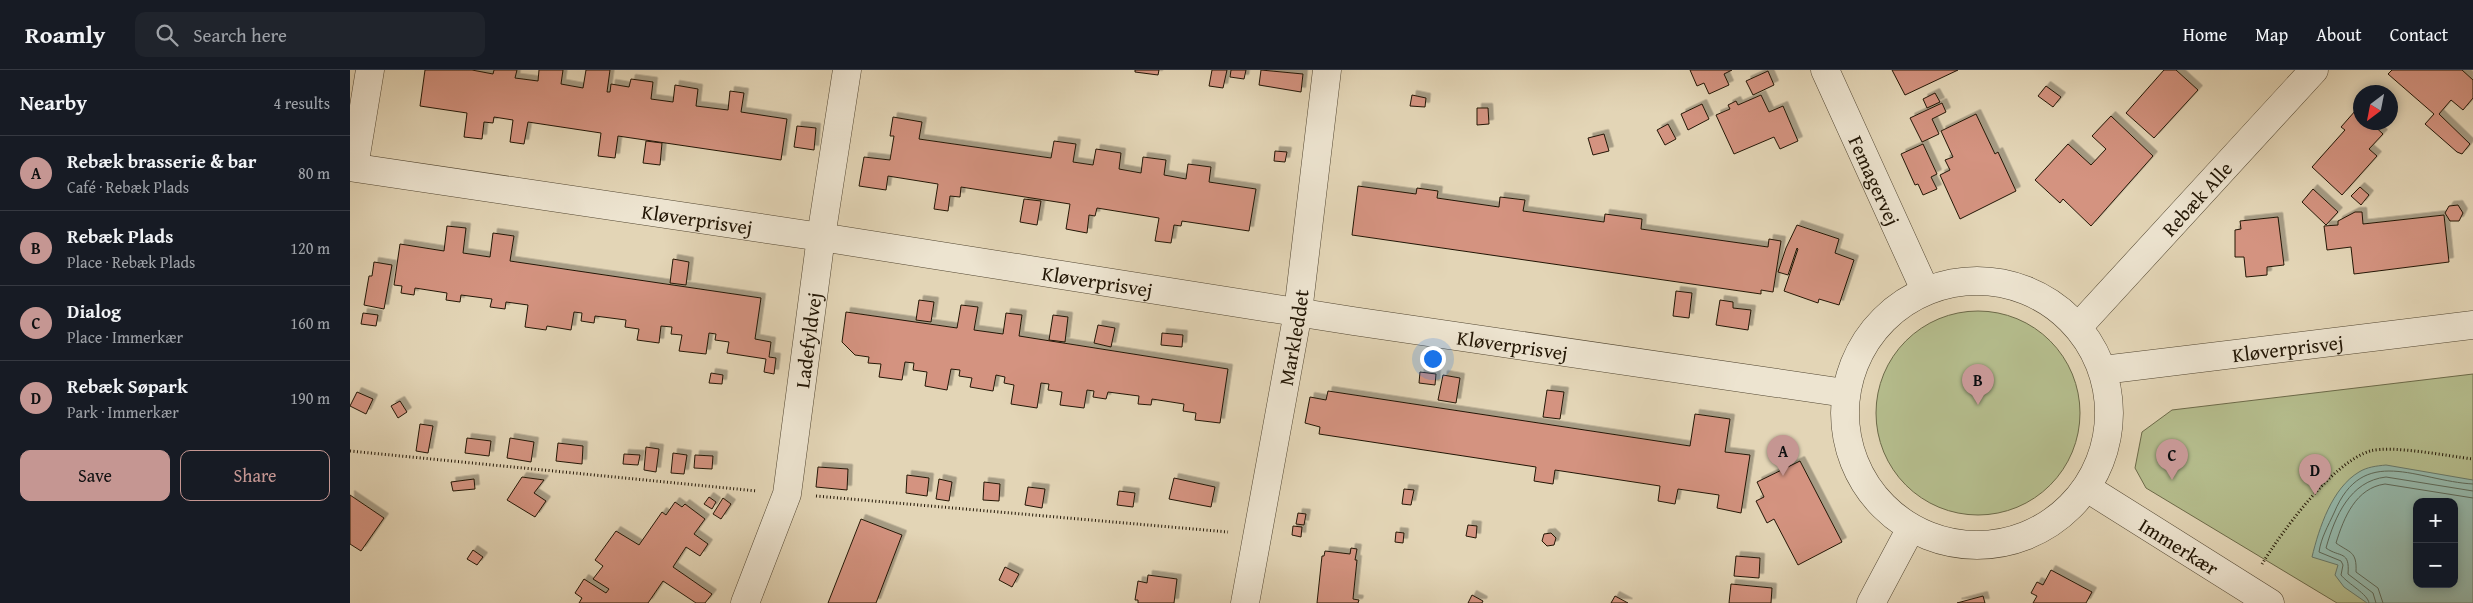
<!DOCTYPE html>
<meta charset="utf-8">
<style>
body{margin:0;font-family:"Gentium Book Plus",serif;background:#20242c;color:#f1f3f6}
.controls{position:absolute;right:15px;bottom:15px;display:grid;overflow:hidden;border-radius:10px;box-shadow:0 2px 8px #0003}
.controls button{width:45px;height:45px;display:grid;place-items:center;padding:0;border:0;border-bottom:1px solid #363941;background:#171b24;color:#f1f3f6;font:25px sans-serif}
.compass{position:absolute;left:2003px;top:15px;width:45px;height:45px;border-radius:50%;background:#171b24;box-shadow:0 2px 8px #0003;rotate:212deg}
.you{position:absolute;left:1082px;top:288px;width:18px;height:18px;margin:-12px;border:4px solid #fff;border-radius:50%;background:#1a73e8;box-shadow:0 0 0 8px #1a73e833}
.badge{display:grid;place-items:center;width:32px;height:32px;border-radius:50%;background:#c59692;color:#111;font-size:16px;font-weight:700}
.pin{position:absolute;translate:-50% -41px;filter:drop-shadow(0 1px 2px #0008)}
.pin::after{content:'';position:absolute;top:26px;width:18px;height:15px;background:inherit;clip-path:polygon(0 0,100% 0,50% 100%)}
.list{margin:0;padding:0;list-style:none}
h2{display:flex;justify-content:space-between;align-items:center;height:65px;margin:0;padding:0 20px;font-size:21px}
h2 small{font-size:16px;font-weight:400;color:#9ea1a6}
.list li{display:grid;grid-template-columns:32px 1fr auto;gap:15px;align-items:center;box-sizing:border-box;height:75px;padding:0 20px;border-top:1px solid #363941}
.list b{display:block;font-size:19px;white-space:nowrap}
.list p{margin:0;font-size:16px;white-space:nowrap;color:#9ea1a6}
.list em{font-size:16px;font-style:normal;color:#9ea1a6}
.actions{display:flex;gap:10px;padding:15px 20px}
.actions a{flex:1;padding:11px 0;border:1px solid #c59692;border-radius:10px;text-align:center;font-size:18px;color:#c59692}
.actions .main{background:#c59692;color:#111}
.icon{flex:none;width:28px;height:28px;fill:none;stroke:currentColor;stroke-width:2;stroke-linecap:round;stroke-linejoin:round}
.map{position:relative;flex:none;width:2123px;height:533px;overflow:hidden}
header{display:flex;align-items:center;gap:30px;box-sizing:border-box;height:70px;padding:0 25px;background:#171b24;border-bottom:1px solid #363941}
header strong{font-size:24px}
nav{display:flex;gap:28px;margin-inline-start:auto;font-size:18px}
.search{width:350px;height:45px;background:#20242c;display:flex;align-items:center;gap:12px;box-sizing:border-box;padding:0 18px;border-radius:10px;color:#9ea1a6;font-size:19px}
main{display:flex}
aside{flex:1;background:#171b24}
.map>svg:first-child{display:block}
.green{fill:#b5bd8d;stroke:#6c6a49;fill-rule:evenodd}
.water{fill:#95b9ac;stroke:#677869;fill-rule:evenodd}
.lines{fill:none;stroke-linecap:round;stroke-linejoin:round}
.shore{stroke:#5c6858;stroke-width:1}
.building{fill:#d49380;stroke:#221605;filter:url(#shadow)}
.minor-casing{stroke:#524631;stroke-width:29}
.tertiary-casing{stroke:#524631;stroke-width:29}
.path{stroke:#221605;stroke-width:3;stroke-dasharray:1 2.5;stroke-linecap:butt}
.minor{stroke:#ede4d0;stroke-width:28}
.tertiary{stroke:#ede4d0;stroke-width:28}
.labels{text-anchor:middle;dominant-baseline:central;stroke-width:5;stroke-linejoin:round;paint-order:stroke}
.street-label{font-size:20px;fill:#221605;stroke:#ede4d0}
</style>
<header>
<strong>Roamly</strong>
<div class="search"><svg class="icon" aria-label="search" viewBox="0 0 24 24"><circle cx="10" cy="10" r="6"/><path d="M15 15l6 6"/></svg>Search here</div>
<nav><a>Home</a><a>Map</a><a>About</a><a>Contact</a></nav>
</header>
<main>
<aside>
<h2>Nearby<small>4 results</small></h2>
<ul class="list">
<li><span class="badge">A</span><div><b>Rebæk brasserie &amp; bar</b><p>Café · Rebæk Plads</p></div><em>80 m</em></li>
<li><span class="badge">B</span><div><b>Rebæk Plads</b><p>Place · Rebæk Plads</p></div><em>120 m</em></li>
<li><span class="badge">C</span><div><b>Dialog</b><p>Place · Immerkær</p></div><em>160 m</em></li>
<li><span class="badge">D</span><div><b>Rebæk Søpark</b><p>Park · Immerkær</p></div><em>190 m</em></li>
</ul>
<div class="actions"><a class="main">Save</a><a>Share</a></div>
</aside>
<div class="map">
<svg width="2123" height="533" viewBox="0 0 2123 533">
<defs>
<filter id="shadow"><feDropShadow dx="4.5" dy="-4.5" stdDeviation="0" flood-color="#0004"/></filter>
</defs>
<rect width="100%" height="100%" fill="#e3d5b6"/>
<filter id="stains"><feTurbulence type="fractalNoise" baseFrequency=".004" numOctaves="4"/><feColorMatrix values="0 0 0 0 .2 0 0 0 0 .09 0 0 0 0 .02 0 0 0 .5 -.17"/></filter>
<radialGradient id="worn" r=".72"><stop offset=".6" stop-color="#630" stop-opacity="0"/><stop offset="1" stop-color="#630" stop-opacity=".3"/></radialGradient>
<!-- green -->
<g class="green">
<circle cx="1628" cy="343" r="102"/>
<path d="M2123 304V533H1987L1796 418 1785 398 1792 362 1822 340ZM2067 432H2104V514H2067Z"/>
</g>
<!-- water -->
<path class="water" d="M2036 395 2123 410V533H2017L1994 517 1985 505 1988 495 1962 487C1969 458 1982 418 2009 402 2017 397 2026 396 2036 395ZM2067 432H2104V514H2067Z"/>
<g class="lines">
<!-- shore -->
<g class="shore">
<path d="M2019 533C2018 524 1998 514 1991 505L1993 495 1991 491 1969 482C1971 468 1978 456 1984 443 2013 373 2067 411 2123 414"/>
<path d="M2026 533 2023 523 1998 504C2000 480 1990 488 1976 478 1985 446 2000 411 2036 407L2123 421"/>
<path d="M2033 533 2028 518 2006 502C2007 481 2000 483 1986 473 1994 447 2006 418 2035 414L2123 428"/>
</g>
</g>
<!-- building -->
<g class="building">
<polygon points="75,0 122,0 143,4 144,0 167,0 165,8 188,11 189,0 213,0 211,14 233,18 236,0 260,0 257,22 260,22 261,14 279,17 281,9 303,12 301,29 323,32 325,15 348,19 346,36 378,40 380,21 394,23 391,42 437,49 431,90 268,66 265,88 248,86 251,63 178,52 174,74 160,72 163,50 144,47 143,53 134,52 132,69 114,67 117,43 70,36"/>
<polygon points="785,0 809,0 808,5 785,2"/>
<polygon points="862,0 877,0 873,18 859,16"/>
<polygon points="881,0 896,0 894,9 880,7"/>
<polygon points="911,0 953,4 951,22 909,15"/>
<polygon points="1340,0 1382,0 1374,4 1379,15 1359,24 1354,13 1347,16"/>
<polygon points="1542,0 1608,0 1555,25"/>
<polygon points="1814,0 1826,0 1848,20 1804,68 1776,43"/>
<polygon points="2042,0 2112,0 2123,10 2123,28 2113,40 2101,30 2089,44 2120,74 2112,84 2107,82 2075,54 2084,44 2038,4"/>
<polygon points="1418,1 1424,15 1403,25 1396,11"/>
<polygon points="1696,16 1711,27 1703,37 1688,26"/>
<polygon points="1585,23 1590,32 1577,38 1573,29"/>
<polygon points="1062,25 1076,28 1075,37 1060,36"/>
<polygon points="1411,25 1419,42 1433,36 1448,71 1430,79 1424,67 1384,84 1366,45 1380,39 1378,35 1386,31 1388,35"/>
<polygon points="1592,33 1596,42 1582,49 1589,64 1572,72 1560,48"/>
<polygon points="1352,34 1359,49 1338,60 1331,44"/>
<polygon points="1127,38 1138,38 1139,54 1127,55"/>
<polygon points="2006,40 2010,44 2010,52 2020,52 2033,64 2019,79 2027,86 1992,125 1962,97 1995,60 1991,57"/>
<polygon points="1626,44 1645,84 1648,82 1666,121 1610,149 1590,105 1600,100 1595,90 1603,87 1591,61"/>
<polygon points="1761,46 1803,86 1741,156 1713,129 1710,133 1685,110 1718,74 1741,95 1756,79 1742,66"/>
<polygon points="543,47 572,52 569,69 701,88 704,71 726,74 723,92 743,95 746,79 771,83 769,99 791,103 793,87 816,90 814,105 836,109 838,94 861,97 859,112 906,119 899,161 832,151 831,156 824,155 821,173 805,171 809,148 747,138 745,146 739,145 737,163 716,159 720,134 611,117 610,127 600,126 598,141 584,139 588,114 538,106 536,120 509,116 514,87 540,90 544,66 540,66"/>
<polygon points="1318,54 1326,69 1315,75 1307,60"/>
<polygon points="447,56 466,58 464,80 444,77"/>
<polygon points="1254,64 1259,81 1243,85 1238,68"/>
<polygon points="296,71 312,73 310,95 293,93"/>
<polygon points="1573,74 1587,104 1581,107 1587,119 1573,125 1568,114 1565,115 1551,84"/>
<polygon points="925,81 937,82 935,92 924,91"/>
<polygon points="1008,116 1066,124 1067,118 1088,121 1087,128 1149,137 1150,127 1175,130 1173,141 1254,152 1255,144 1292,149 1291,159 1418,177 1419,169 1431,171 1423,222 1411,220 1411,224 1002,165"/>
<polygon points="2010,117 2019,125 2011,135 2001,126"/>
<polygon points="1963,119 1988,142 1976,155 1952,132"/>
<polygon points="674,129 691,131 687,155 670,152"/>
<polygon points="2108,135 2113,143 2109,151 2100,151 2095,143 2099,136"/>
<polygon points="2005,142 2012,142 2013,154 2094,145 2099,192 2004,204 2001,177 1977,180 1974,156 1988,155 1988,151"/>
<polygon points="1928,147 1934,195 1917,197 1917,205 1896,207 1894,187 1885,187 1885,160 1891,159 1890,151"/>
<polygon points="1447,155 1489,169 1485,183 1504,190 1489,235 1469,229 1468,233 1434,221 1448,179 1447,178 1438,205 1428,202 1436,178"/>
<polygon points="97,156 116,158 113,183 140,187 143,163 164,166 160,191 411,228 405,269 421,272 419,287 426,288 424,304 414,302 416,289 377,283 379,272 365,270 366,264 359,263 356,284 329,281 332,265 321,264 322,257 311,256 309,273 287,270 289,259 275,257 276,250 245,246 244,253 231,251 232,243 224,242 221,260 197,256 196,260 175,257 178,235 156,232 155,239 140,237 142,229 111,225 110,232 96,230 97,223 65,218 64,225 51,223 52,216 44,215 50,174 94,181"/>
<polygon points="323,189 339,192 336,215 320,213"/>
<polygon points="24,192 42,195 34,239 14,235 19,206 22,206"/>
<polygon points="1326,221 1342,223 1339,248 1323,246"/>
<polygon points="569,230 584,232 581,252 566,250"/>
<polygon points="1370,230 1383,232 1383,238 1401,240 1398,260 1366,255"/>
<polygon points="611,235 628,237 624,260 653,264 656,243 672,245 669,266 878,299 870,353 845,350 846,343 833,341 834,334 802,329 801,335 788,334 789,326 758,322 756,329 743,327 744,321 737,320 734,338 710,335 712,322 698,320 699,314 691,313 687,338 661,334 664,315 654,313 655,307 646,305 643,321 620,317 622,308 609,306 610,300 601,299 597,320 575,316 577,302 563,300 564,293 555,292 552,310 529,307 531,294 518,293 519,287 505,285 492,272 496,242 607,258"/>
<polygon points="13,243 28,245 26,256 11,254"/>
<polygon points="703,245 718,247 715,272 699,270"/>
<polygon points="748,255 765,258 761,277 744,273"/>
<polygon points="812,263 833,265 832,277 811,275"/>
<polygon points="1070,302 1086,304 1085,315 1069,313"/>
<polygon points="361,303 373,305 372,314 359,313"/>
<polygon points="1093,305 1110,308 1106,333 1088,330"/>
<polygon points="1197,320 1214,322 1210,349 1193,347"/>
<polygon points="978,321 1340,376 1345,344 1380,349 1375,382 1400,385 1391,443 1367,438 1369,425 1328,419 1325,434 1308,431 1310,416 1205,400 1203,414 1184,411 1186,397 969,364 970,357 955,353 960,327 976,330"/>
<polygon points="7,322 23,329 16,344 0,336"/>
<polygon points="50,331 57,342 48,348 41,336"/>
<polygon points="70,354 83,356 78,383 66,381"/>
<polygon points="117,368 141,371 139,386 115,383"/>
<polygon points="160,368 184,372 181,392 157,388"/>
<polygon points="208,373 233,376 232,394 206,391"/>
<polygon points="296,377 309,379 306,402 294,400"/>
<polygon points="323,383 337,385 334,404 321,403"/>
<polygon points="274,384 290,385 288,395 273,394"/>
<polygon points="345,385 363,386 362,399 344,398"/>
<polygon points="1450,391 1492,472 1448,495 1424,449 1417,453 1406,431 1414,427 1407,412"/>
<polygon points="468,397 498,399 497,420 466,417"/>
<polygon points="557,405 579,408 577,426 556,423"/>
<polygon points="172,407 194,410 184,423 196,431 185,447 157,430"/>
<polygon points="824,408 865,417 861,437 819,429"/>
<polygon points="124,409 125,419 103,421 101,412"/>
<polygon points="589,409 602,412 599,431 586,429"/>
<polygon points="634,412 650,414 649,431 633,430"/>
<polygon points="678,417 695,419 692,438 675,435"/>
<polygon points="1054,419 1064,420 1061,435 1052,434"/>
<polygon points="769,421 785,423 783,437 767,435"/>
<polygon points="0,425 34,448 11,481 0,474"/>
<polygon points="359,427 366,432 362,439 354,434"/>
<polygon points="373,428 381,434 371,449 363,444"/>
<polygon points="325,432 332,437 335,434 355,449 344,464 358,474 350,486 336,477 323,497 362,524 355,533 346,533 313,511 298,533 229,533 232,528 225,523 234,509 256,523 259,519 243,509 253,496 245,490 266,461 289,475 312,442 316,445"/>
<polygon points="948,443 956,444 954,455 946,454"/>
<polygon points="511,449 552,465 526,533 478,533"/>
<polygon points="1118,455 1127,456 1126,468 1116,466"/>
<polygon points="943,456 952,457 951,467 942,465"/>
<polygon points="1046,462 1054,463 1053,473 1045,472"/>
<polygon points="1201,463 1206,468 1204,475 1197,476 1192,471 1194,464"/>
<polygon points="1001,478 1007,479 1005,490 1007,490 1003,529 1009,530 1008,533 967,533 972,486 974,486 975,481 1000,484"/>
<polygon points="123,480 133,487 127,495 117,489"/>
<polygon points="1386,486 1410,488 1409,508 1384,506"/>
<polygon points="655,497 669,504 662,517 649,510"/>
<polygon points="1701,500 1742,522 1736,533 1683,533 1687,526 1681,523 1687,512 1693,515"/>
<polygon points="798,505 827,509 824,533 788,533 788,530 785,530 788,511 797,513"/>
<polygon points="1381,514 1422,518 1421,533 1379,533"/>
<polygon points="1122,525 1133,531 1132,533 1118,533"/>
<polygon points="1265,526 1278,533 1261,533"/>
<polygon points="1633,526 1635,533 1607,533"/>
</g>
<g class="lines">
<defs>
<g id="minor">
<path id="s1" d="M1475 0 1575 220"/>
<polyline points="4,97 20,0"/>
<path id="s2" d="M1728 257 1964 0"/>
<path id="s3" d="M1737 418 1920 533"/>
<path id="s4" d="M395 533 437 424 471 167 497 0"/>
<path id="s5" d="M895 533 948 242 977 0"/>
<polyline points="1521,533 1561,458"/>
</g>
<g id="tertiary">
<path id="s6" d="M0 97 471 167 1003 251 1495 323"/>
<circle cx="1627" cy="343" r="132"/>
<path id="s7" d="M1753 300 2123 255"/>
</g>
</defs>
<!-- minor casing -->
<use href="#minor" class="minor-casing"/>
<!-- tertiary casing -->
<use href="#tertiary" class="tertiary-casing"/>
<!-- path -->
<g class="path">
<polyline points="0,381 407,421"/>
<polyline points="466,426 878,462"/>
<path d="M1912 494C1933 460 1982 393 2020 381 2043 375 2097 386 2123 389"/>
</g>
<!-- minor -->
<use href="#minor" class="minor"/>
<!-- tertiary -->
<use href="#tertiary" class="tertiary"/>
</g>
<g class="labels">
<!-- street labels -->
<g class="street-label">
<text stroke="none"><textPath href="#s1" startOffset="121">Femagervej</textPath></text>
<text stroke="none"><textPath href="#s2" startOffset="175">Rebæk Alle</textPath></text>
<text stroke="none"><textPath href="#s6" startOffset="351">Kløverprisvej</textPath></text>
<text stroke="none"><textPath href="#s6" startOffset="756">Kløverprisvej</textPath></text>
<text stroke="none"><textPath href="#s5" startOffset="270">Markleddet</textPath></text>
<text stroke="none"><textPath href="#s4" startOffset="272">Ladefyldvej</textPath></text>
<text stroke="none"><textPath href="#s6" startOffset="1176">Kløverprisvej</textPath></text>
<text stroke="none"><textPath href="#s7" startOffset="186">Kløverprisvej</textPath></text>
<text stroke="none"><textPath href="#s3" startOffset="109">Immerkær</textPath></text>
</g>
</g>
<rect width="100%" height="100%" filter="url(#stains)"/>
<rect width="100%" height="100%" fill="url(#worn)"/>
</svg>
<div class="controls">
<button>+</button>
<button>−</button>
</div>
<svg class="compass" viewBox="-18 -18 36 36"><path d="M0-13l5 13h-10z" fill="#e53935"/><path d="M0 13l5-13h-10z" fill="#9ea1a6"/></svg>
<div class="you"></div>
<div class="pin badge" style="left:1433px;top:406px">A</div>
<div class="pin badge" style="left:1628px;top:335px">B</div>
<div class="pin badge" style="left:1822px;top:410px">C</div>
<div class="pin badge" style="left:1965px;top:425px">D</div>
</div>
</main>
